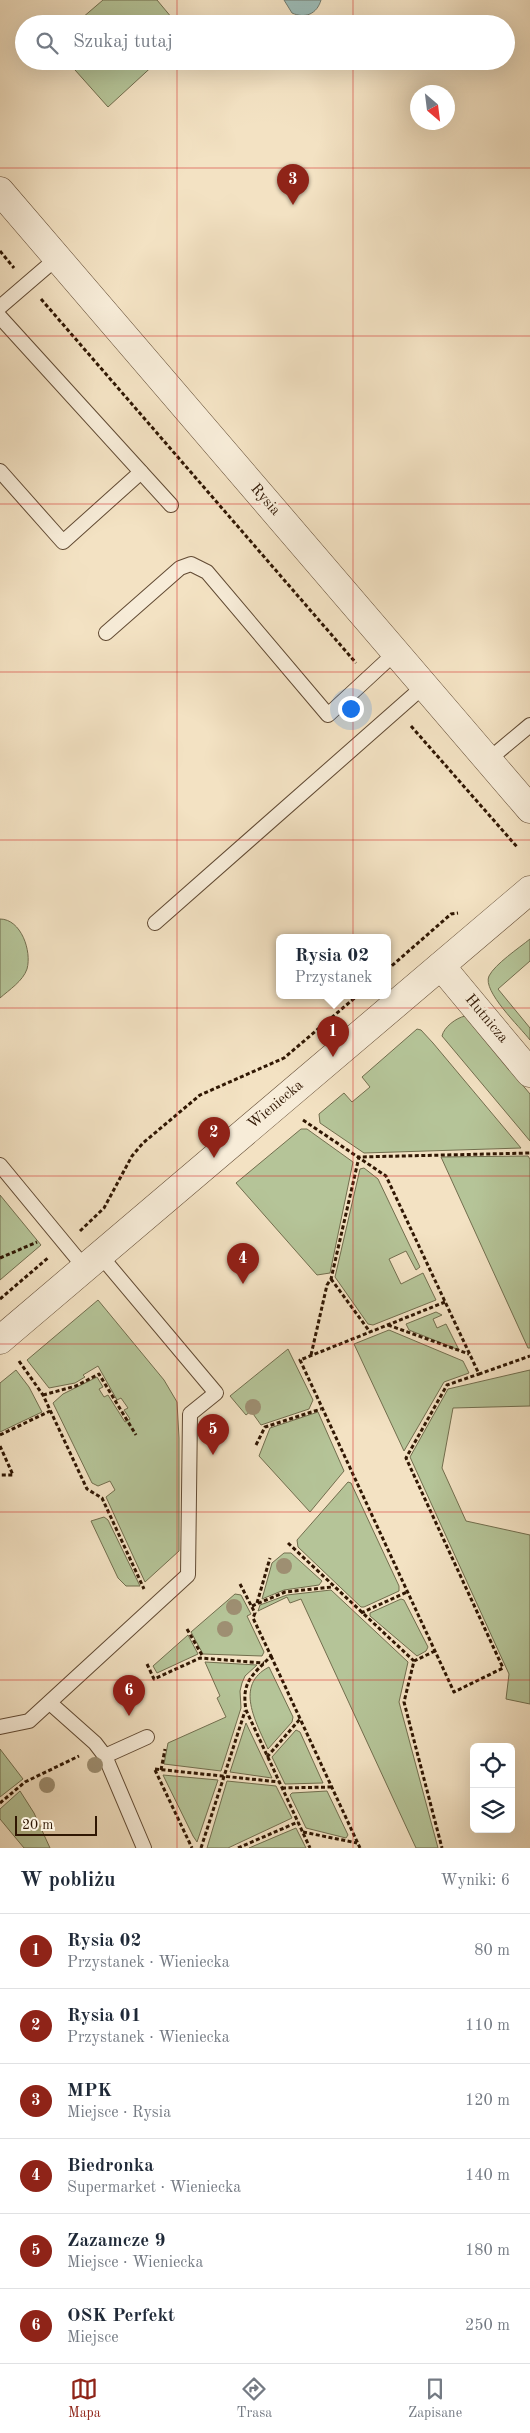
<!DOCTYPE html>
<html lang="pl">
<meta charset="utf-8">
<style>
body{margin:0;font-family:"Old Standard TT",serif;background:#f2f2f3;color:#1f2937}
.controls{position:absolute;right:15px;bottom:15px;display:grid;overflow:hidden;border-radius:8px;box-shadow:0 5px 20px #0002}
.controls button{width:45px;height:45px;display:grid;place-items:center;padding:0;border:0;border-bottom:1px solid #e0e1e3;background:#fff;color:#1f2937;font:25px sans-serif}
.compass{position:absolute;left:410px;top:85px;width:45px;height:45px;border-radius:50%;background:#fff;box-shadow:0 5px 20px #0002;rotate:152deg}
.scale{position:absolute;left:15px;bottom:12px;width:82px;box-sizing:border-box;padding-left:5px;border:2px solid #301703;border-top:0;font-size:14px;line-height:18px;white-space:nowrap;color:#301703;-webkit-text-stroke:4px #f7ecd8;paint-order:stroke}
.you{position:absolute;left:350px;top:708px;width:18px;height:18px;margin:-12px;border:4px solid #fff;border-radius:50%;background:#1a73e8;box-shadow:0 0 0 8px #1a73e833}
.badge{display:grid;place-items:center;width:32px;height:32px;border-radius:50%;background:#8f2418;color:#fff;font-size:16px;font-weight:700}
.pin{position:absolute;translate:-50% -41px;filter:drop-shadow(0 1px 2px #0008)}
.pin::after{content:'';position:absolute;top:26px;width:18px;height:15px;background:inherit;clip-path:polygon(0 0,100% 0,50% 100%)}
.popup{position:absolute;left:276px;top:934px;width:115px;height:65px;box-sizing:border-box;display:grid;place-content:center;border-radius:8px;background:#fff;filter:drop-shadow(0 1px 4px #0005);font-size:16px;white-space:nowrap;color:#747a83}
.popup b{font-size:19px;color:#1f2937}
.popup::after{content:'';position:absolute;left:50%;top:100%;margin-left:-10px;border:10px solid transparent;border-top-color:#fff}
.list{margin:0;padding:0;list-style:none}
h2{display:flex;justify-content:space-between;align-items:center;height:65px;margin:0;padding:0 20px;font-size:21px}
h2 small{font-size:16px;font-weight:400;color:#747a83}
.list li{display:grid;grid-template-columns:32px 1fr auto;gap:15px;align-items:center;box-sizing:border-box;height:75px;padding:0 20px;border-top:1px solid #e0e1e3}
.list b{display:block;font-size:19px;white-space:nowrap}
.list p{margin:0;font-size:16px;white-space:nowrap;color:#747a83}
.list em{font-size:16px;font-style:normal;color:#747a83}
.icon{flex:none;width:28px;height:28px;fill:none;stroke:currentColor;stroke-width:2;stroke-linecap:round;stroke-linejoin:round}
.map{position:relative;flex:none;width:530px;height:1848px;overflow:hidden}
.search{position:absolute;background:#fff;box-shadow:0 5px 20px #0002;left:15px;right:15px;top:15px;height:55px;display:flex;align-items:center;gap:12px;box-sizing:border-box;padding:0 18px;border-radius:28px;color:#747a83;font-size:19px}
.sheet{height:515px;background:#fff}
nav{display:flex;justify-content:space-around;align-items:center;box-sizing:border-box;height:70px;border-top:1px solid #e0e1e3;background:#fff;font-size:14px;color:#747a83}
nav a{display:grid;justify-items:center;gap:2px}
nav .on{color:#8f2418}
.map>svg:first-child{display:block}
.green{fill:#b5c498;stroke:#726e4e}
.water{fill:#9dbdb9;stroke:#717b70}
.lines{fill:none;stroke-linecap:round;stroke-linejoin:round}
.service-casing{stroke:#614a33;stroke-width:16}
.minor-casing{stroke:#614a33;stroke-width:29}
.tertiary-casing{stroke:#614a33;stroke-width:29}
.path{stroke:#301703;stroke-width:3;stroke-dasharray:4 2.5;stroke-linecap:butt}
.service{stroke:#f7ecd8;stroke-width:14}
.minor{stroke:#f7ecd8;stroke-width:28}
.tertiary{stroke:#f7ecd8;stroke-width:28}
.tree{fill:#9e8f72}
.grid{fill:none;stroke:#d62828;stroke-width:1;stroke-opacity:0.55}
.labels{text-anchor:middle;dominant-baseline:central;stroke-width:5;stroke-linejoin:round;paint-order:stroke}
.street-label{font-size:15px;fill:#301703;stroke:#f7ecd8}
</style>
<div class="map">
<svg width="530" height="1848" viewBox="0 0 530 1848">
<rect width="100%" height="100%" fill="#f3e2c3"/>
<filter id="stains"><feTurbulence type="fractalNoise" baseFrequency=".004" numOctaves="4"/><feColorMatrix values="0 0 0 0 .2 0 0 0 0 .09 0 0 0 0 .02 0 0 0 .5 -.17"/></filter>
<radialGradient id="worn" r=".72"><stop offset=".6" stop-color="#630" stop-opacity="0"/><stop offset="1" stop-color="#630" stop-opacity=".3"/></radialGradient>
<!-- green -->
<g class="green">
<polygon points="103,0 157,0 177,24 75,24"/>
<polygon points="67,61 158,61 108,107"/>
<path d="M0 919C21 919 32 951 27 969 23 981 9 990 0 998Z"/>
<path d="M530 939V961L498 989 530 1028V1040C520 1027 482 991 489 976 495 964 519 948 530 939Z"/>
<path d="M465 1016 530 1094V1141L442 1036C444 1027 456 1018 465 1016Z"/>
<polygon points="417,1029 421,1030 433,1043 521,1148 364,1153 320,1123 319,1114 344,1093 352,1102 370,1087 362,1077"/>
<polygon points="301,1129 307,1129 353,1162 330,1273 317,1275 236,1183"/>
<polygon points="528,1156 530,1159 530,1348 528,1348 441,1157"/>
<polygon points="364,1168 378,1179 420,1267 416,1270 406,1251 389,1259 401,1284 423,1273 436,1300 373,1325 368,1324 335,1277 360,1169"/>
<polygon points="0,1195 41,1245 0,1280"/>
<polygon points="98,1300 164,1380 177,1402 179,1438 179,1551 145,1582 106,1497 115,1490 110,1481 98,1486 92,1483 53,1403 63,1394 97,1377 103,1387 99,1389 104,1397 108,1395 125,1422 130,1419 124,1410 128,1408 121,1398 117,1400 98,1366 83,1375 85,1377 75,1383 49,1388 27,1360"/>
<polygon points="436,1312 442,1315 433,1319 437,1328 446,1324 459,1350 409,1330 406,1324"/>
<polygon points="389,1330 463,1361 469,1373 444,1382 404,1451 354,1344"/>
<polygon points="288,1349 313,1400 309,1409 261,1425 251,1411 246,1415 230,1396"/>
<polygon points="16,1370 29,1387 42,1412 0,1432 0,1383"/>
<polygon points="530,1370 530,1406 453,1408 442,1468 466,1521 530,1535 530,1704 506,1699 509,1674 410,1457 448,1389"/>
<polygon points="318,1412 344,1471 310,1512 259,1456 270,1428"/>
<polygon points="348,1482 351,1483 399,1586 399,1591 364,1607 361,1607 298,1547 297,1540"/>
<polygon points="104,1517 108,1520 140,1586 126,1586 118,1578 91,1521"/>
<polygon points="284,1553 291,1553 322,1581 319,1585 284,1590 262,1599 272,1563"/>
<polygon points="331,1590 408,1662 399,1702 438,1848 416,1848 301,1599 290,1603 287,1597 258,1611 260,1605 287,1595"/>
<polygon points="235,1594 241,1595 251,1614 247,1616 264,1652 262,1656 203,1654 191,1632"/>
<polygon points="401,1599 404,1600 428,1647 426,1651 417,1656 370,1616 370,1613"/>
<polygon points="188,1635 198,1654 157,1673 153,1666"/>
<polygon points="205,1662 257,1665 245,1676 242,1683 240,1691 241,1708 221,1771 164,1764 168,1743 226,1717 217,1698 220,1696"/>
<path d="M269 1667 293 1717 292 1722 268 1749C256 1722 234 1685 269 1667Z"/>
<polygon points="246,1723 272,1778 230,1772"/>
<polygon points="296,1730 300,1732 323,1783 285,1784 272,1757"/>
<polygon points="0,1749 23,1779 0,1797"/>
<polygon points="163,1775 218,1780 197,1842 193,1836"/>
<polygon points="227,1781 276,1786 292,1818 228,1848 207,1848"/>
<polygon points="20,1791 34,1813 50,1848 24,1848 0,1819 0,1809"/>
<polygon points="327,1791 348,1835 346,1838 306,1828 290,1795 292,1793"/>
<polygon points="296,1828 306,1848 249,1848"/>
</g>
<!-- water -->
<path class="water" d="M284 0H321C317 14 305 19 292 13Z"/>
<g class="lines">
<defs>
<g id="service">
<polyline points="0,307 57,258"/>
<polyline points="0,317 171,505"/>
<polyline points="0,471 63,542 141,472"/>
<polyline points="106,633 180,568 191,564 207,572 328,715 395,653"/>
<polyline points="487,761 530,725"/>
<polyline points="155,923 424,686"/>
<polyline points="0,1165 85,1268"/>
<polyline points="50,1703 95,1743 105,1756 144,1848"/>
<polyline points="0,1727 29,1721 188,1575 190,1414 216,1393 100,1255"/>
<polyline points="105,1756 147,1737"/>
</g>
<g id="minor">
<polyline points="0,191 530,809"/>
<polyline points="441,966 530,1073"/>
</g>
<polyline id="tertiary" points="0,1340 530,890"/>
</defs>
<!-- service casing -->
<use href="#service" class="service-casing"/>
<!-- minor casing -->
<use href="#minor" class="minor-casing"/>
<!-- tertiary casing -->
<use href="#tertiary" class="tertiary-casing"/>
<!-- path -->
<g class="path">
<polyline points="0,251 14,268"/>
<polyline points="41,299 356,663"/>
<polyline points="411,726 518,848"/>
<polyline points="387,970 451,914 458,913"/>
<polyline points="303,1120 386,1176 479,1374 530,1356"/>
<polyline points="80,1231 104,1208 132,1156 143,1143 200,1095 284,1058 357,996"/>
<polyline points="0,1258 37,1242"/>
<polyline points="331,1279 370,1332"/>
<polyline points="0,1299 49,1257"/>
<polyline points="445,1302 300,1360 454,1692 503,1668 406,1458 447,1385 479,1374"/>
<polyline points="388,1325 469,1354"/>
<polyline points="311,1355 327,1285 331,1279 359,1157 530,1153"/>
<polyline points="19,1361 43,1395 87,1489 102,1498 144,1589"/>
<polyline points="43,1395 76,1386 99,1374 136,1435"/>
<polyline points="0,1435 50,1411"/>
<polyline points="256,1445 265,1427 321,1409"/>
<polyline points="0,1446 13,1475 0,1475"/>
<polyline points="288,1543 414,1661"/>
<path d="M240 1584 255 1613 253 1618 271 1656C253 1675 241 1681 246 1710L310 1848"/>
<polyline points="257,1603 270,1558"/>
<polyline points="252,1606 285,1592 332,1587"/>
<polyline points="361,1613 407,1592"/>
<polyline points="187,1629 203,1657"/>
<polyline points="435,1651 414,1661 404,1702 442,1848"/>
<polyline points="271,1656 360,1848"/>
<polyline points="147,1664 154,1679 200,1658 264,1663"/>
<polyline points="267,1757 300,1719"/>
<polyline points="155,1769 279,1782"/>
<polyline points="155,1770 192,1848"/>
<polyline points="161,1770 165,1749"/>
<polyline points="282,1788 332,1787"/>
<polyline points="0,1803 25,1782 79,1756"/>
<polyline points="303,1832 357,1843"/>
<polyline points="201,1848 245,1711"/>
<polyline points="238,1848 298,1822"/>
</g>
<!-- service -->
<use href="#service" class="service"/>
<!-- minor -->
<use href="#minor" class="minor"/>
<!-- tertiary -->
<use href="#tertiary" class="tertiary"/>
</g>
<!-- trees -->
<g class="tree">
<circle cx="253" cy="1407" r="8"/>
<circle cx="284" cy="1566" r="8"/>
<circle cx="234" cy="1607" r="8"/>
<circle cx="225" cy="1629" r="8"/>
<circle cx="95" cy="1765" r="8"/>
<circle cx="47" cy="1785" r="8"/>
</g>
<!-- grid -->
<path class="grid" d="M177 0V24M353 0V24M177 61V1848M353 61V1848M0 168H530M0 336H530M0 504H530M0 672H530M0 840H530M0 1008H530M0 1176H530M0 1344H530M0 1512H530M0 1680H530"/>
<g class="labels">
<!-- street labels -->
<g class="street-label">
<text transform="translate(265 500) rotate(49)">Rysia</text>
<text transform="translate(486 1019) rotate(50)">Hutnicza</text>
<text transform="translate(276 1105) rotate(-40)">Wieniecka</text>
</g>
</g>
<rect width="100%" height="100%" filter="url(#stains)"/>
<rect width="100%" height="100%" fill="url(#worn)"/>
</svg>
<div class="controls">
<button><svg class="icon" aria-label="locate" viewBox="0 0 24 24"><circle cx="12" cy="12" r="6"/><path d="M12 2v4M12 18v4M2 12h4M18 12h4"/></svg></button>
<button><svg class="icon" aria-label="layers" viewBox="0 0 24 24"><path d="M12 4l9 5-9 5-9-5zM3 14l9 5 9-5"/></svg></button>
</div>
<svg class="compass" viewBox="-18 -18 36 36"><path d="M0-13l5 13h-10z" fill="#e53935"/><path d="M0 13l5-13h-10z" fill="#747a83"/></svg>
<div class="scale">20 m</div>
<div class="you"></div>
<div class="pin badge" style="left:333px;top:1057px">1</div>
<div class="popup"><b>Rysia 02</b>Przystanek</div>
<div class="pin badge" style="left:214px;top:1158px">2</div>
<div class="pin badge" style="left:293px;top:205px">3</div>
<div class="pin badge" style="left:243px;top:1284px">4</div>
<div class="pin badge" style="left:213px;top:1455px">5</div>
<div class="pin badge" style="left:129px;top:1716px">6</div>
<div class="search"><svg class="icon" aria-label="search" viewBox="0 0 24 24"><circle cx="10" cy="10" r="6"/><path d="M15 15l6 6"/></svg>Szukaj tutaj</div>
</div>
<section class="sheet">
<h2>W pobliżu<small>Wyniki: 6</small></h2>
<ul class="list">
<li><span class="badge">1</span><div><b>Rysia 02</b><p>Przystanek · Wieniecka</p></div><em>80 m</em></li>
<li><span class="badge">2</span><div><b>Rysia 01</b><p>Przystanek · Wieniecka</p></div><em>110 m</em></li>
<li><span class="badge">3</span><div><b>MPK</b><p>Miejsce · Rysia</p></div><em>120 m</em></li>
<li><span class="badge">4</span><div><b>Biedronka</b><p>Supermarket · Wieniecka</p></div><em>140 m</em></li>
<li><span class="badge">5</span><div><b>Zazamcze 9</b><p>Miejsce · Wieniecka</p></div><em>180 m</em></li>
<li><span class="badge">6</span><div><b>OSK Perfekt</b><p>Miejsce</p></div><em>250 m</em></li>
</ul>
</section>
<nav>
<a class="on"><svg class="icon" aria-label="map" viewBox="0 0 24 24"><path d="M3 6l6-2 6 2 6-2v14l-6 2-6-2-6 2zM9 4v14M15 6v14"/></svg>Mapa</a>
<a><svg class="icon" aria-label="directions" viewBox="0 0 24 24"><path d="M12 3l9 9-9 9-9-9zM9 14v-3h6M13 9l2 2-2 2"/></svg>Trasa</a>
<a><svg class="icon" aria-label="saved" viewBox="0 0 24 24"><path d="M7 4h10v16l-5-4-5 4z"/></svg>Zapisane</a>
</nav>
